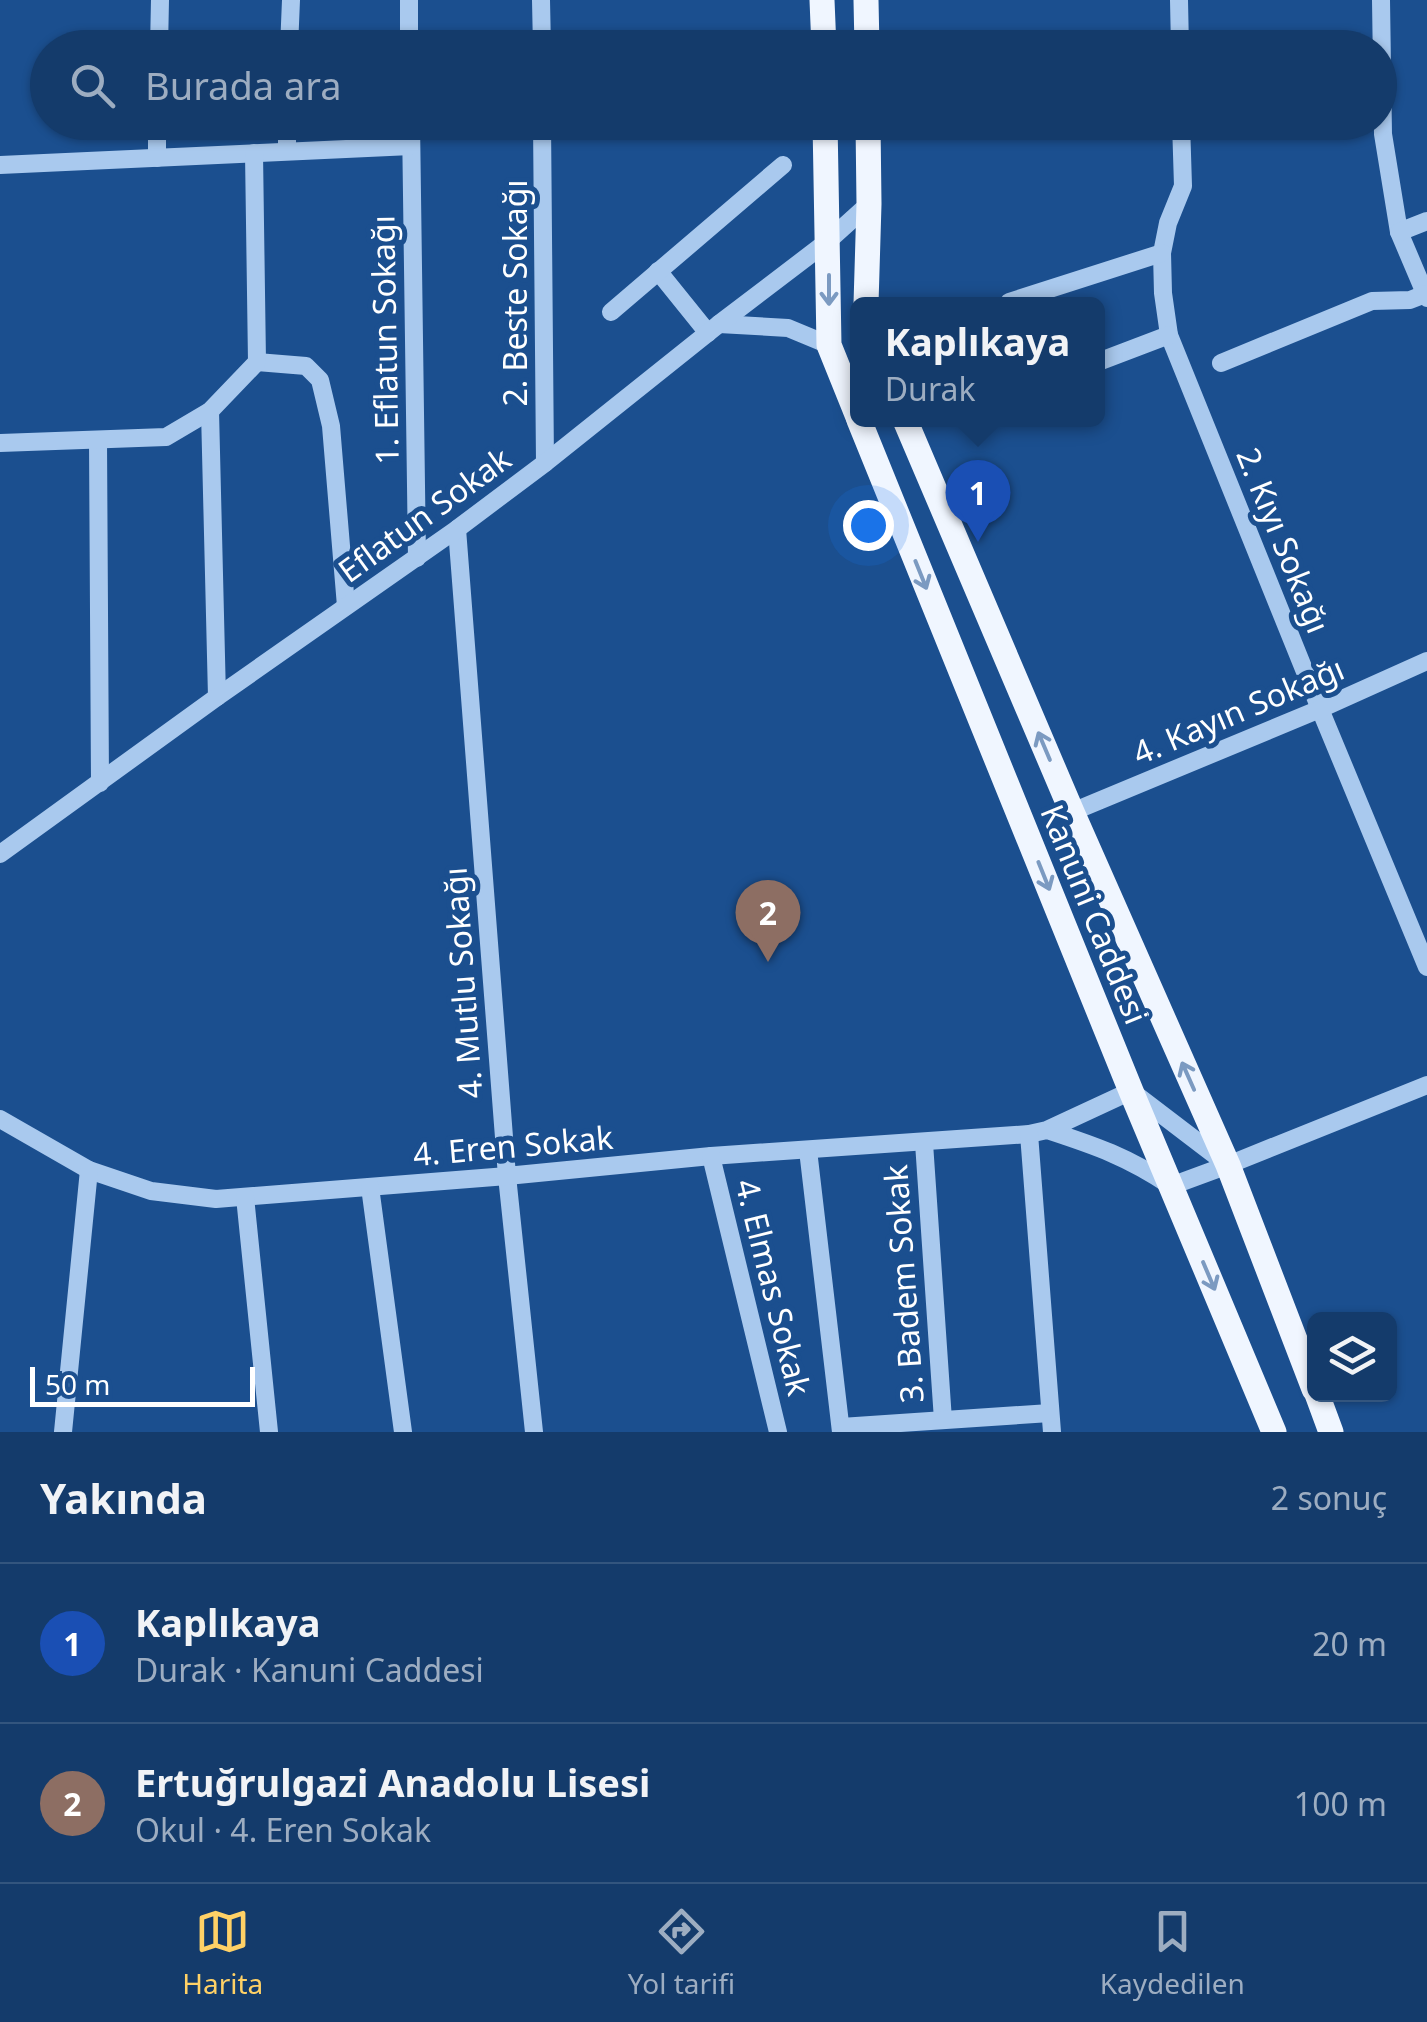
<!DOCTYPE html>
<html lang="tr">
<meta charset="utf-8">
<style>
body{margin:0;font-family:"Noto Sans",sans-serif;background:#214673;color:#f1f3f6}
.controls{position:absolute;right:30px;bottom:30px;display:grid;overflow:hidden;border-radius:15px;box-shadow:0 2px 8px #0004}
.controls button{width:90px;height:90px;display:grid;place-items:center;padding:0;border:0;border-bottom:2px solid #33557e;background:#143b6b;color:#f1f3f6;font:50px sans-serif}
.scale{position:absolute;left:30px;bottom:25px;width:225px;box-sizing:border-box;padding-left:10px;border:5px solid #fff;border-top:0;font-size:28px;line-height:35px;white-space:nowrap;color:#fff;-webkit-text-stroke:8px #1b4f8f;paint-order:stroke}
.you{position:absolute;left:868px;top:525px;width:35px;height:35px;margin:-25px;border:8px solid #fff;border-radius:50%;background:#1a73e8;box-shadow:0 0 0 15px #1a73e833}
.badge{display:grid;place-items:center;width:65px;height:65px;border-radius:50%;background:#ffd166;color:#fff;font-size:32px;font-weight:700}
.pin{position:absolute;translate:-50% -82px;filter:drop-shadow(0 2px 5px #0008)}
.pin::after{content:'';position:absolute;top:52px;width:35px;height:30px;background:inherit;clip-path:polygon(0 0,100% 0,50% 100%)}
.popup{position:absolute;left:850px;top:297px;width:255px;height:130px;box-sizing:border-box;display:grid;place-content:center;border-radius:15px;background:#143b6b;filter:drop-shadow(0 2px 8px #0005);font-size:32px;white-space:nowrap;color:#9dadc1}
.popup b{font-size:38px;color:#f1f3f6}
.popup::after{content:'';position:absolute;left:50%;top:100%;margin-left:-20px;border:20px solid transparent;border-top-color:#143b6b}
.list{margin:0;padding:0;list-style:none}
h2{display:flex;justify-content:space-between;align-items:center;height:130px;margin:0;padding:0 40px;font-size:42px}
h2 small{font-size:32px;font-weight:400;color:#9dadc1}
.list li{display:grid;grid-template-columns:65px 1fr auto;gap:30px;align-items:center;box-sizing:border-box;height:160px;padding:0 40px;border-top:2px solid #33557e}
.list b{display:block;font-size:38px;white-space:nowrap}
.list p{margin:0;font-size:32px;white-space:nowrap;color:#9dadc1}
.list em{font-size:32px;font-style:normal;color:#9dadc1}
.icon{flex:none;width:55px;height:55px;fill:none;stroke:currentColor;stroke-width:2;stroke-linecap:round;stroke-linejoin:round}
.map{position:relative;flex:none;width:1427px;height:1432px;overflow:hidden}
.search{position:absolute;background:#143b6b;box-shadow:0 2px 8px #0004;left:30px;right:30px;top:30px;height:110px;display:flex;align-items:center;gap:25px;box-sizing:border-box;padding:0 35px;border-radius:55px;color:#9dadc1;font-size:38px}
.sheet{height:450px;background:#143b6b}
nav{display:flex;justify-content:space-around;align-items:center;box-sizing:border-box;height:140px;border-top:2px solid #33557e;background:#143b6b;font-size:28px;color:#9dadc1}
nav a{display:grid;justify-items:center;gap:5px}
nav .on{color:#ffd166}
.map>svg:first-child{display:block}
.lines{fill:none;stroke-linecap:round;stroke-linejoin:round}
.minor{stroke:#a9c9ee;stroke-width:18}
.major{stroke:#f0f6ff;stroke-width:25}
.oneway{stroke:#7b9ac1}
.labels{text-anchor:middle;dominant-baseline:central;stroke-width:10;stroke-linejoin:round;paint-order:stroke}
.street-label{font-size:32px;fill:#fff;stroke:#1b4f8f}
</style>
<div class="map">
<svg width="1427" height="1432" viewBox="0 0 1427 1432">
<rect width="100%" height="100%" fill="#1b4f8f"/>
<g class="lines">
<!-- minor -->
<g class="minor">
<polyline points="409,0 409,48"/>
<polyline points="541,0 542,48"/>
<polyline points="1179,0 1180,48"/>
<polyline points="1381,0 1383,134 1399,232 1427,298"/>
<polyline points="159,48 160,0"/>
<polyline points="289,48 291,0"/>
<polyline points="411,122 417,558"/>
<polyline points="542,122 545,463"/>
<polyline points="1181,122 1183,186 1168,223 1162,253 1163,293 1169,335 1320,709 1427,967"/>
<polyline points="287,151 287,122"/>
<polyline points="157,158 157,122"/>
<polyline points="0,165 411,146"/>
<polyline points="1399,232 1427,221"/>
<polyline points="658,271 708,333"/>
<polyline points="1009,302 1162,253"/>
<polyline points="611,312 783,165"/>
<polyline points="719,324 788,328 829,345"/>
<polyline points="257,362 306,366 320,380 331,426 346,606"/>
<polyline points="1098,362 1169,335"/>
<polyline points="1221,363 1372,301 1410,300 1425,294"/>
<polyline points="210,411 217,697"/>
<polyline points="98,440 100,783"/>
<polyline points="0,443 166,437 210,411 257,362 254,153"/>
<polyline points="457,529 507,1176 534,1432"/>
<polyline points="1072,812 1320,709 1427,661"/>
<polyline points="0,854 217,697 457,529 545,463 719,324 828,241 869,204"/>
<path d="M0 1119 89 1170 151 1191 216 1199 507 1176 711 1156 1029 1134 1047 1130 1131 1091 1228 1165 1171 1186C1128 1157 1096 1146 1047 1130"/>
<polyline points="1029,1134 1052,1432"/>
<polyline points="924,1143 943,1420"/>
<polyline points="808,1150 841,1432"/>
<polyline points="711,1156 778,1432"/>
<polyline points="1228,1165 1427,1085"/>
<polyline points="370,1187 403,1432"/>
<polyline points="245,1197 269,1432"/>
<polyline points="841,1427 1050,1413"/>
<polyline points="63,1432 89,1170"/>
</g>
<!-- major -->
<g class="major">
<polyline points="822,0 824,48"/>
<polyline points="866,0 867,48"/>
<polyline points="825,122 829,345 858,417"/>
<polyline points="866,304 869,204 868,122"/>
<polyline points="859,420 1131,1091 1274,1432"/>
<polyline points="905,420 1072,812 1228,1165 1314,1389"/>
<polyline points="1317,1394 1331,1432"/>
</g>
</g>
<!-- one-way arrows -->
<defs><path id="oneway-shaft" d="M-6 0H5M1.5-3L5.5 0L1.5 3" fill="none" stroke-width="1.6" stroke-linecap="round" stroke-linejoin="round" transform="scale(2.5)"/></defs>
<g class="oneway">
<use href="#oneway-shaft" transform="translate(829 290) rotate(90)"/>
<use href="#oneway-shaft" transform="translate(921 575) rotate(68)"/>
<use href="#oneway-shaft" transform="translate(1044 746) rotate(-113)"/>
<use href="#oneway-shaft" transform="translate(1044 876) rotate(68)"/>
<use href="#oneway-shaft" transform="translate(1188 1076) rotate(-114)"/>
<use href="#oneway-shaft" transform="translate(1209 1276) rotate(67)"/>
</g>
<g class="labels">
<!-- street labels -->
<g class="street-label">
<text transform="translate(514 293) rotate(-90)">2. Beste Sokağı</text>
<text transform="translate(384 340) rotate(-91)">1. Eflatun Sokağı</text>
<text transform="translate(424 514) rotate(-36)">Eflatun Sokak</text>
<text transform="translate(1284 540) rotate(68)">2. Kıyı Sokağı</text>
<text transform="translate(1238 710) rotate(-23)">4. Kayın Sokağı</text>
<text transform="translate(1095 914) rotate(68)">Kanuni Caddesi</text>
<text transform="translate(462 983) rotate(-94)">4. Mutlu Sokağı</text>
<text transform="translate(513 1145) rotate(-5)">4. Eren Sokak</text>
<text transform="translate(903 1284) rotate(-94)">3. Badem Sokak</text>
<text transform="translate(774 1287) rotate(76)">4. Elmas Sokak</text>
</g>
</g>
</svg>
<div class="controls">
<button><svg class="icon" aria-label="layers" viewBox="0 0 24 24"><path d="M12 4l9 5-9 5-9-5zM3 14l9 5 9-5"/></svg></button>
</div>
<div class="scale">50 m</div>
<div class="you"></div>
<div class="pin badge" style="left:978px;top:542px;background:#1a4fb4">1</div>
<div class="popup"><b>Kaplıkaya</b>Durak</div>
<div class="pin badge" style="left:768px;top:962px;background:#8d6e63">2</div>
<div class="search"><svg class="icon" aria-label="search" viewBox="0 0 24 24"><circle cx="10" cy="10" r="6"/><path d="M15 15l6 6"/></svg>Burada ara</div>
</div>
<section class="sheet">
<h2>Yakında<small>2 sonuç</small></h2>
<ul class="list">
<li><span class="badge" style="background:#1a4fb4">1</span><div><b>Kaplıkaya</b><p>Durak · Kanuni Caddesi</p></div><em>20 m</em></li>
<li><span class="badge" style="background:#8d6e63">2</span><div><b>Ertuğrulgazi Anadolu Lisesi</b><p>Okul · 4. Eren Sokak</p></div><em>100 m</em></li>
</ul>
</section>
<nav>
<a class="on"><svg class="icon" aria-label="map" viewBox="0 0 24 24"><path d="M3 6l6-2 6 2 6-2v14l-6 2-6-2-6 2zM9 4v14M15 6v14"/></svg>Harita</a>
<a><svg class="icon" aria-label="directions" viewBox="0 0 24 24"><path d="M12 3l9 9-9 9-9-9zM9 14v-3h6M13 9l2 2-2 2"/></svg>Yol tarifi</a>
<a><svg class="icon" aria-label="saved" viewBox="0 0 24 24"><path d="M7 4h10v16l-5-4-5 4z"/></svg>Kaydedilen</a>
</nav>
